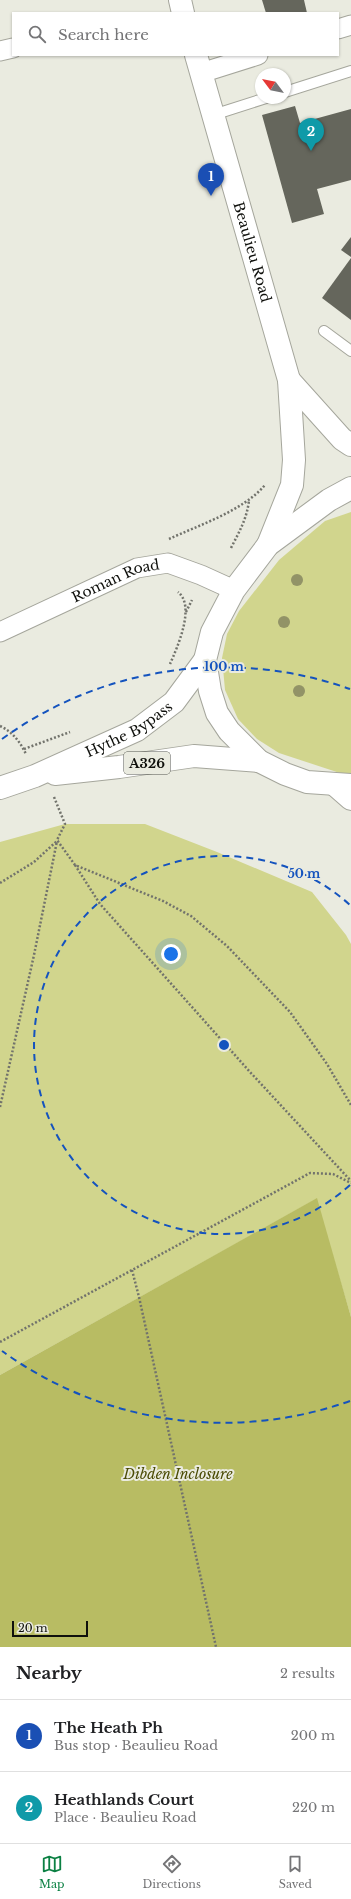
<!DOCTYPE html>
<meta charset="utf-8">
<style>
body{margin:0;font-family:"Libre Baskerville",serif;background:#f6f6f6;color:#202124}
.compass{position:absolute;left:255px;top:68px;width:36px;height:36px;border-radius:50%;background:#fff;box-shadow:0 1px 3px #0004;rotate:302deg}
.scale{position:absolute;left:12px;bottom:10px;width:76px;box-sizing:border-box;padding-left:4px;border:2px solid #0f100c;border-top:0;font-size:11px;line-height:14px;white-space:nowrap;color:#0f100c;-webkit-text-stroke:3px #eaebe0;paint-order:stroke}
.you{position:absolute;left:171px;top:954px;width:14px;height:14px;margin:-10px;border:3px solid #fff;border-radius:50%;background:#1a73e8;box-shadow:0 0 0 6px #1a73e833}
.badge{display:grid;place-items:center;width:26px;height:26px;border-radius:50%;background:#0b8043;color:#fff;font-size:13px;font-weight:700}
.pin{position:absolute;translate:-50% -33px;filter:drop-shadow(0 1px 2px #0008)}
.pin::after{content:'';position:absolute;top:21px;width:14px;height:12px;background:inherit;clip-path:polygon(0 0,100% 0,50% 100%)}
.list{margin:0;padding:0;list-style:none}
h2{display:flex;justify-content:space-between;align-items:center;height:52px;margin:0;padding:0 16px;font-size:17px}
h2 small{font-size:13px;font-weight:400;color:#757577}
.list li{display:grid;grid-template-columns:26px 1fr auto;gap:12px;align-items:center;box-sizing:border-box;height:72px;padding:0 16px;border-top:1px solid #e0e0e0}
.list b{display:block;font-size:15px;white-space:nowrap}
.list p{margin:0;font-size:13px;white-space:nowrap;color:#757577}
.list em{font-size:13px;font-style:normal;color:#757577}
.icon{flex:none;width:22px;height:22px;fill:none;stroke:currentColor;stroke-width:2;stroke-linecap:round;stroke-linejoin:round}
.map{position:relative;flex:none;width:351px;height:1647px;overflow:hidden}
.search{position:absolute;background:#fff;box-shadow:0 1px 3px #0004;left:12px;right:12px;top:12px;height:44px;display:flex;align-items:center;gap:10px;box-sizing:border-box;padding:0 14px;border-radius:0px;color:#757577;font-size:15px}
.sheet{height:196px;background:#fff}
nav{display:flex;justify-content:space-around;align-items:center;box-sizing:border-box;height:56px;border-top:1px solid #e0e0e0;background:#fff;font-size:11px;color:#757577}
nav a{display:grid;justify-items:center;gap:2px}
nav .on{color:#0b8043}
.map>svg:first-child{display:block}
.green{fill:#d1d58d}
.forest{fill:#b8bc63}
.building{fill:#65665c}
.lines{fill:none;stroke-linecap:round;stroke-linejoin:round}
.lane-casing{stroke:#a5a69c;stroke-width:12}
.street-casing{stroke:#a5a69c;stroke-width:21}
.secondary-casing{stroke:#a5a69c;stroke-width:24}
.primary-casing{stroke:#a5a69c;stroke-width:24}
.path{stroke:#72736c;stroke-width:2.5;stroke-dasharray:2 2;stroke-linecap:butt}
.lane{stroke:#fff;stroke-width:10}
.street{stroke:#fff;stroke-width:19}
.secondary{stroke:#fff;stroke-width:22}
.primary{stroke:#fff;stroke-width:22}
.tree{fill:#929367}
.ring{fill:none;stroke:#1453be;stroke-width:2;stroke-dasharray:7 5}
.labels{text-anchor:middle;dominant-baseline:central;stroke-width:4;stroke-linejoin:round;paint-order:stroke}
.shield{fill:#eaebe0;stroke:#51524c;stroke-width:1}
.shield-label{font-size:13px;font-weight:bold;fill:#0f100c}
.street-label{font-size:14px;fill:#0f100c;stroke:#eaebe0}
.park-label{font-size:14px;font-style:italic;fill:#4a4b04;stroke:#eaebe0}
.centre{fill:#1453be;stroke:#eaebe0;stroke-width:2}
.ring-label{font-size:12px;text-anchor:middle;font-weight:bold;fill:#1453be;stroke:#eaebe0;stroke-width:4;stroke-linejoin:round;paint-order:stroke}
</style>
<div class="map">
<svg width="351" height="1647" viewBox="0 0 351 1647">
<rect width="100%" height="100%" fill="#eaebe0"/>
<!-- green -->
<g class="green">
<polygon points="351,512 351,776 349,776 279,753 257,739 238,719 225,690 222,658 227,634 239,611 279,560 325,521"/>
<polygon points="65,824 145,824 217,852 312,892 346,935 351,944 351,1317 316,1199 0,1375 0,842"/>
</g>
<!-- forest -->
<polygon class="forest" points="317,1198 351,1317 351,1647 0,1647 0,1375"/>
<!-- building -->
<g class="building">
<polygon points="262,0 304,0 307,13 266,13"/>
<polygon points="295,106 300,123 351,109 351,180 317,189 324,214 292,223 262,115"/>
<polygon points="351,237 351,257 341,250"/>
<polygon points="351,258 351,320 322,298"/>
</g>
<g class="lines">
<defs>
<g id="lane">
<polyline points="285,92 351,71"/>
<polyline points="213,115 266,98"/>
<polyline points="324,331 351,351"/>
</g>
<g id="street">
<polyline points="338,29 351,25"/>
<polyline points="0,51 13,48"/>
<polyline points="201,73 258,55"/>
<path id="s1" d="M0 632 137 568 168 563 201 575 234 590"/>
</g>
<g id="secondary">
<polyline points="180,0 183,13"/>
<path id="s2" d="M196 55 289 380 294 460 292 485 268 545"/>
<polyline points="289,380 342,439 351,445"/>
<polyline points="335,785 351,799"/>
</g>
<g id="primary">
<polyline points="351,488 329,500 268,545 234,590 212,632 205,660 210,691 217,713 229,731 259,761 285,774 307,782 351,785"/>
<polyline points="55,774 119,767 194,756 259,761"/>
<path id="s3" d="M0 788 35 776 137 730 174 702 205 660"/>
</g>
</defs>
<!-- lane casing -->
<use href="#lane" class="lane-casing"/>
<!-- street casing -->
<use href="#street" class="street-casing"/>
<!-- secondary casing -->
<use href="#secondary" class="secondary-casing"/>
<!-- primary casing -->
<use href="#primary" class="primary-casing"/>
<!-- path -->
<g class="path">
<path d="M169 539C199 525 243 511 265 485"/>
<path d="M231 548C239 532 247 519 249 500"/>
<polyline points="186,612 192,600"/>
<path d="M170 664C177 648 196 606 178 592"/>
<path d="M0 726C13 732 20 742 26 754"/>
<polyline points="24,749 70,732"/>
<polyline points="54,797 65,824 57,840 75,865 163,901 191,916 227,946 290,1012 327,1064 351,1105"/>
<polyline points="75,865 100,904 250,1072 351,1181"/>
<polyline points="0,883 34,862 57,841"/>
<polyline points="0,1107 34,955 57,841"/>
<polyline points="132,1270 139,1297 216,1647"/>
<polyline points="0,1342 310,1173 333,1174 351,1183"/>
</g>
<!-- lane -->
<use href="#lane" class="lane"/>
<!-- street -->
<use href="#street" class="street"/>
<!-- secondary -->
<use href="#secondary" class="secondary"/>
<!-- primary -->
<use href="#primary" class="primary"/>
</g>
<!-- trees -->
<g class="tree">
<circle cx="297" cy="580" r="6"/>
<circle cx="284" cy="622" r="6"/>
<circle cx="299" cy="691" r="6"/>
</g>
<!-- distance rings -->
<g class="ring">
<path d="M350 1185A189 189 0 1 1 350 905"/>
<path d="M350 1401A378 378 0 0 1 2 1351M2 739A378 378 0 0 1 350 689"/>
</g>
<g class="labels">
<!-- shield labels -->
<rect class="shield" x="124" y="752" width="46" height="22" rx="3"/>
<g class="shield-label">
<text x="147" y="763">A326</text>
</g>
<!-- street labels -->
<g class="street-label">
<text stroke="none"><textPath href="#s2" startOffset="205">Beaulieu Road</textPath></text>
<text stroke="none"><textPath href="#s1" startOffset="127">Roman Road</textPath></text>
<text stroke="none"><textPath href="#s3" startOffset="142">Hythe Bypass</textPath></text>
</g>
<!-- park labels -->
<g class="park-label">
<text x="178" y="1474">Dibden Inclosure</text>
</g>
</g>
<circle cx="224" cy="1045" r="6" class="centre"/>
<g class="ring-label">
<text x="224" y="671">100 m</text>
<text x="304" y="878">50 m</text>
</g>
</svg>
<svg class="compass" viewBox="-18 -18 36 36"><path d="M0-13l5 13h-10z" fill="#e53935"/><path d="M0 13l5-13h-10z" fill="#757577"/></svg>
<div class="scale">20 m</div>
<div class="you"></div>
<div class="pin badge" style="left:211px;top:196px;background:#1a4fb4">1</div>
<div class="pin badge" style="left:311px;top:151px;background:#0f9aa8">2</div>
<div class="search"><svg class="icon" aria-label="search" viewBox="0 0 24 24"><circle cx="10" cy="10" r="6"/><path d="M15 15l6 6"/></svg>Search here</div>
</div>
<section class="sheet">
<h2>Nearby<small>2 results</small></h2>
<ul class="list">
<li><span class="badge" style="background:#1a4fb4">1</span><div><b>The Heath Ph</b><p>Bus stop · Beaulieu Road</p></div><em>200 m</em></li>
<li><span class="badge" style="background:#0f9aa8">2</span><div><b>Heathlands Court</b><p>Place · Beaulieu Road</p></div><em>220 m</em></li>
</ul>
</section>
<nav>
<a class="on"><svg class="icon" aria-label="map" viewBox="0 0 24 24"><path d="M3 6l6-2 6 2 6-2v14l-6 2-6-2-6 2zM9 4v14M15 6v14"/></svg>Map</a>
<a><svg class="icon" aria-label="directions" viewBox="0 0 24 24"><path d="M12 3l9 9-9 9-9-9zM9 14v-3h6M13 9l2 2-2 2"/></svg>Directions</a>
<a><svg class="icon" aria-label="saved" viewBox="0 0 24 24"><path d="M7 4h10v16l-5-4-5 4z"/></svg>Saved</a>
</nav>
